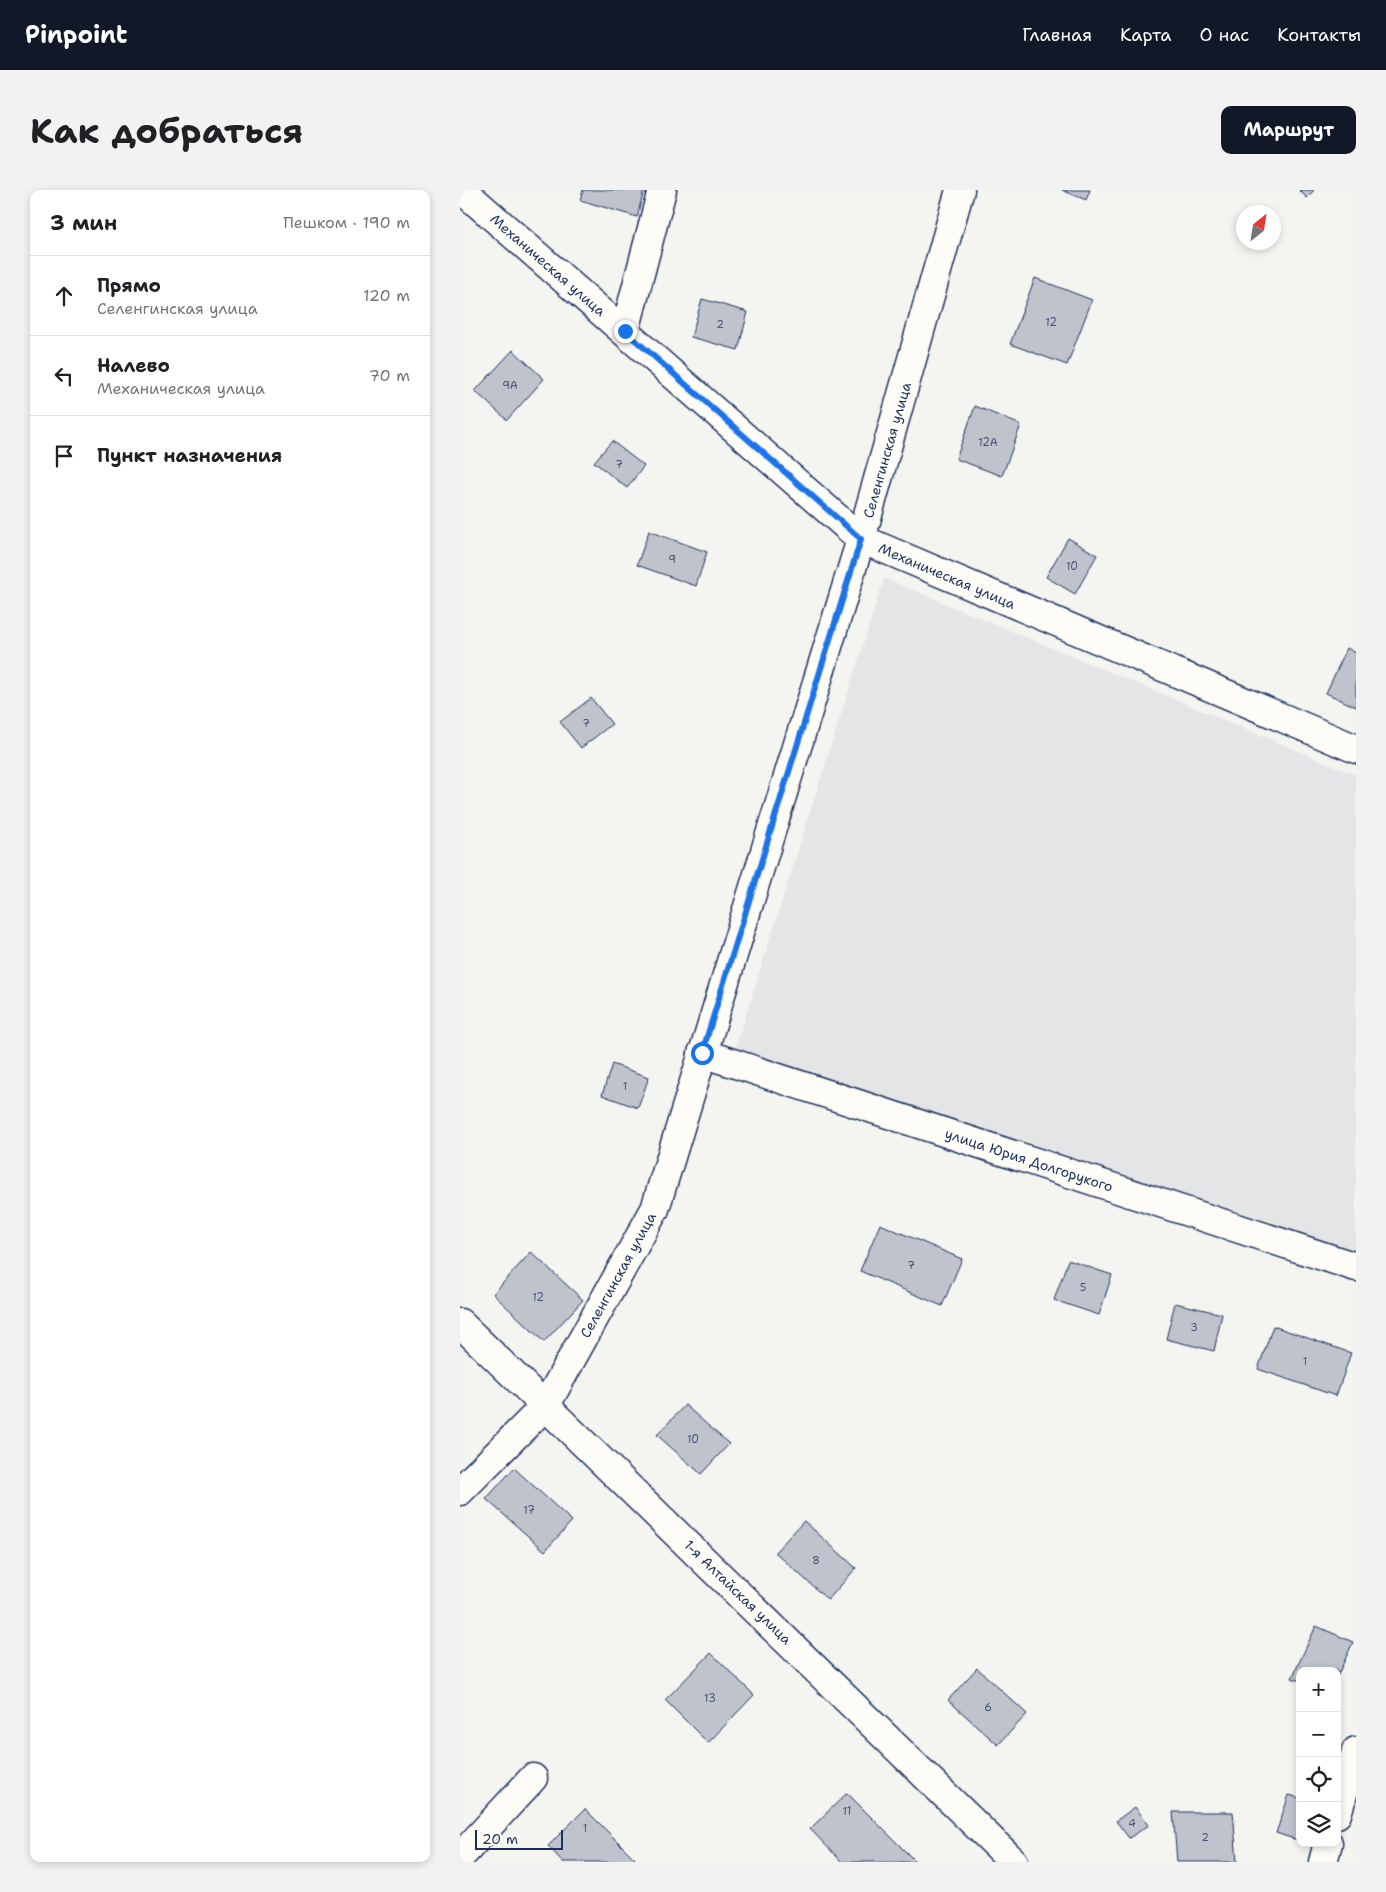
<!DOCTYPE html>
<html lang="ru">
<meta charset="utf-8">
<style>
body{margin:0;font-family:"Shantell Sans",sans-serif;background:#f2f2f2;color:#202124}
.controls{position:absolute;right:15px;bottom:15px;display:grid;overflow:hidden;border-radius:10px;box-shadow:0 2px 8px #0003}
.controls button{width:45px;height:45px;display:grid;place-items:center;padding:0;border:0;border-bottom:1px solid #e0e0e0;background:#fff;color:#202124;font:25px sans-serif}
.compass{position:absolute;left:776px;top:15px;width:45px;height:45px;border-radius:50%;background:#fff;box-shadow:0 2px 8px #0003;rotate:30deg}
.scale{position:absolute;left:15px;bottom:12px;width:88px;box-sizing:border-box;padding-left:5px;border:2px solid #1b2f5e;border-top:0;font-size:14px;line-height:18px;white-space:nowrap;color:#1b2f5e;-webkit-text-stroke:4px #fdfcf7;paint-order:stroke}
.stop{position:absolute;width:15px;height:15px;margin:-11px;border:4px solid #1a73e8;border-radius:50%;background:#fff}
.stop.end{background:#1a73e8;border-color:#fff;box-shadow:0 1px 5px #0008}
.list{margin:0;padding:0;list-style:none}
h2{display:flex;justify-content:space-between;align-items:center;height:65px;margin:0;padding:0 20px;font-size:21px}
h2 small{font-size:16px;font-weight:400;color:#757577}
.list li{display:grid;grid-template-columns:32px 1fr auto;gap:15px;align-items:center;box-sizing:border-box;height:80px;padding:0 20px;border-top:1px solid #e0e0e0}
.list b{display:block;font-size:19px;white-space:nowrap}
.list p{margin:0;font-size:16px;white-space:nowrap;color:#757577}
.list em{font-size:16px;font-style:normal;color:#757577}
.icon{flex:none;width:28px;height:28px;fill:none;stroke:currentColor;stroke-width:2;stroke-linecap:round;stroke-linejoin:round}
.map{position:relative;flex:none;width:896px;height:1672px;overflow:hidden;border-radius:10px}
header{display:flex;align-items:center;gap:30px;box-sizing:border-box;height:70px;padding:0 25px;background:#111827;color:#fff}
header strong{font-size:24px}
nav{display:flex;gap:28px;margin-inline-start:auto;font-size:18px}
.intro{display:flex;align-items:center;justify-content:space-between;box-sizing:border-box;height:120px;padding:0 30px}
h1{margin:0;font-size:35px}
.button{padding:12px 22px;border-radius:10px;background:#111827;color:#fff;font-size:18px;font-weight:700}
main{display:flex;gap:30px;padding:0 30px}
aside{flex:1;background:#fff;border-radius:10px;box-shadow:0 2px 8px #0003}
.map>svg:first-child{display:block}
.built{fill:#e4e5e6}
.building{fill:#bfc3cc;stroke:#1b2f5e}
.lines{fill:none;stroke-linecap:round;stroke-linejoin:round}
.minor-casing{stroke:#1b2f5e;stroke-width:31}
.minor{stroke:#fdfcf7;stroke-width:28}
.route{stroke:#1a73e8;stroke-width:6}
.labels{text-anchor:middle;dominant-baseline:central;stroke-width:4;stroke-linejoin:round;paint-order:stroke}
.number-label{font-size:11px;fill:#44547a}
.street-label{font-size:14px;fill:#1b2f5e;stroke:#fdfcf7}
</style>
<header>
<strong>Pinpoint</strong>
<nav><a>Главная</a><a>Карта</a><a>О нас</a><a>Контакты</a></nav>
</header>
<div class="intro"><h1>Как добраться</h1><a class="button">Маршрут</a></div>
<main>
<aside>
<h2>3 мин<small>Пешком · 190 m</small></h2>
<ul class="list">
<li><svg class="icon" aria-label="ahead" viewBox="0 0 24 24"><path d="M12 20V5M6 11l6-6 6 6"/></svg><div><b>Прямо</b><p>Селенгинская улица</p></div><em>120 m</em></li>
<li><svg class="icon" aria-label="left" viewBox="0 0 24 24"><path d="M17 20v-9H6M10 6l-5 5 5 5"/></svg><div><b>Налево</b><p>Механическая улица</p></div><em>70 m</em></li>
<li><svg class="icon" aria-label="arrive" viewBox="0 0 24 24"><path d="M6 21V4h12l-3 4 3 4H6"/></svg><div><b>Пункт назначения</b></div></li>
</ul>
</aside>
<div class="map">
<svg width="896" height="1672" viewBox="0 0 896 1672">
<rect width="100%" height="100%" fill="#f4f4f1"/>
<filter id="ink" filterUnits="userSpaceOnUse"><feTurbulence type="fractalNoise" baseFrequency=".02" numOctaves="2"/><feDisplacementMap in="SourceGraphic" scale="10" xChannelSelector="R" yChannelSelector="G"/><feConvolveMatrix kernelMatrix="1 2 1 2 8 2 1 2 1" color-interpolation-filters="sRGB"/></filter>
<g filter="url(#ink)">
<!-- built -->
<polygon class="built" points="424,388 896,585 896,1071 273,866"/>
<!-- building -->
<g class="building">
<polygon points="123,0 184,0 177,27 120,10"/>
<polygon points="602,0 630,0 626,10"/>
<polygon points="839,0 854,0 847,8"/>
<polygon points="575,88 632,110 607,175 550,154"/>
<polygon points="242,109 288,122 278,160 231,147"/>
<polygon points="53,160 84,189 47,230 15,201"/>
<polygon points="515,216 561,235 542,286 496,269"/>
<polygon points="152,251 184,276 167,298 134,272"/>
<polygon points="189,341 247,362 236,396 177,375"/>
<polygon points="608,348 637,365 615,404 586,387"/>
<polygon points="887,458 896,463 896,517 866,503"/>
<polygon points="131,508 152,534 121,558 100,532"/>
<polygon points="152,874 189,887 178,918 142,905"/>
<polygon points="420,1034 502,1069 482,1116 400,1081"/>
<polygon points="71,1062 123,1110 84,1152 33,1104"/>
<polygon points="608,1070 652,1085 639,1125 594,1110"/>
<polygon points="715,1113 762,1124 754,1161 706,1149"/>
<polygon points="813,1136 891,1163 876,1206 798,1179"/>
<polygon points="225,1215 269,1254 241,1284 197,1245"/>
<polygon points="54,1278 112,1331 85,1361 26,1309"/>
<polygon points="344,1331 396,1378 368,1410 315,1362"/>
<polygon points="856,1436 893,1452 877,1487 877,1481 840,1481 840,1491 832,1488"/>
<polygon points="251,1463 294,1505 248,1553 205,1510"/>
<polygon points="517,1478 567,1524 538,1555 488,1510"/>
<polygon points="387,1603 455,1671 454,1672 382,1672 350,1639"/>
<polygon points="829,1605 840,1608 840,1651 816,1643"/>
<polygon points="675,1617 689,1635 669,1648 656,1631"/>
<polygon points="125,1619 178,1672 103,1672 88,1656"/>
<polygon points="713,1622 773,1622 777,1672 717,1672"/>
</g>
<g class="lines">
<defs>
<g id="minor">
<polyline points="2,0 401,349 896,559"/>
<polyline points="165,141 202,0"/>
<polyline points="242,863 896,1077"/>
<polyline points="0,1133 554,1672"/>
<polyline points="0,1301 86,1215 195,1019 401,349 500,0"/>
<polyline points="877,1624 896,1561"/>
<polyline points="0,1667 73,1588"/>
<polyline points="863,1672 868,1653"/>
</g>
</defs>
<!-- minor casing -->
<use href="#minor" class="minor-casing"/>
<!-- minor -->
<use href="#minor" class="minor"/>
</g>
</g>
<g class="lines" filter="url(#ink)">
<!-- route -->
<polyline class="route" points="165,141 401,349 242,863"/>
</g>
<g class="labels">
<!-- number labels -->
<g class="number-label">
<text x="591" y="132">12</text>
<text x="260" y="134">2</text>
<text x="50" y="195">9А</text>
<text x="528" y="252">12А</text>
<text x="159" y="274">7</text>
<text x="212" y="369">9</text>
<text x="612" y="376">10</text>
<text x="126" y="533">7</text>
<text x="165" y="896">1</text>
<text x="451" y="1075">7</text>
<text x="623" y="1097">5</text>
<text x="78" y="1107">12</text>
<text x="734" y="1137">3</text>
<text x="845" y="1171">1</text>
<text x="233" y="1249">10</text>
<text x="69" y="1320">17</text>
<text x="356" y="1370">8</text>
<text x="250" y="1508">13</text>
<text x="528" y="1517">6</text>
<text x="387" y="1621">11</text>
<text x="672" y="1633">4</text>
<text x="125" y="1638">1</text>
<text x="745" y="1647">2</text>
</g>
<!-- street labels -->
<g class="street-label">
<text transform="translate(88 75) rotate(41)">Механическая улица</text>
<text transform="translate(427 260) rotate(-74)">Селенгинская улица</text>
<text transform="translate(487 386) rotate(23)">Механическая улица</text>
<text transform="translate(569 970) rotate(18)">улица Юрия Долгорукого</text>
<text transform="translate(158 1085) rotate(-61)">Селенгинская улица</text>
<text transform="translate(278 1402) rotate(44)">1-я Алтайская улица</text>
</g>
</g>
</svg>
<div class="controls">
<button>+</button>
<button>−</button>
<button><svg class="icon" aria-label="locate" viewBox="0 0 24 24"><circle cx="12" cy="12" r="6"/><path d="M12 2v4M12 18v4M2 12h4M18 12h4"/></svg></button>
<button><svg class="icon" aria-label="layers" viewBox="0 0 24 24"><path d="M12 4l9 5-9 5-9-5zM3 14l9 5 9-5"/></svg></button>
</div>
<svg class="compass" viewBox="-18 -18 36 36"><path d="M0-13l5 13h-10z" fill="#e53935"/><path d="M0 13l5-13h-10z" fill="#757577"/></svg>
<div class="scale">20 m</div>
<div class="stop" style="left:242px;top:863px"></div>
<div class="stop end" style="left:165px;top:141px"></div>
</div>
</main>
